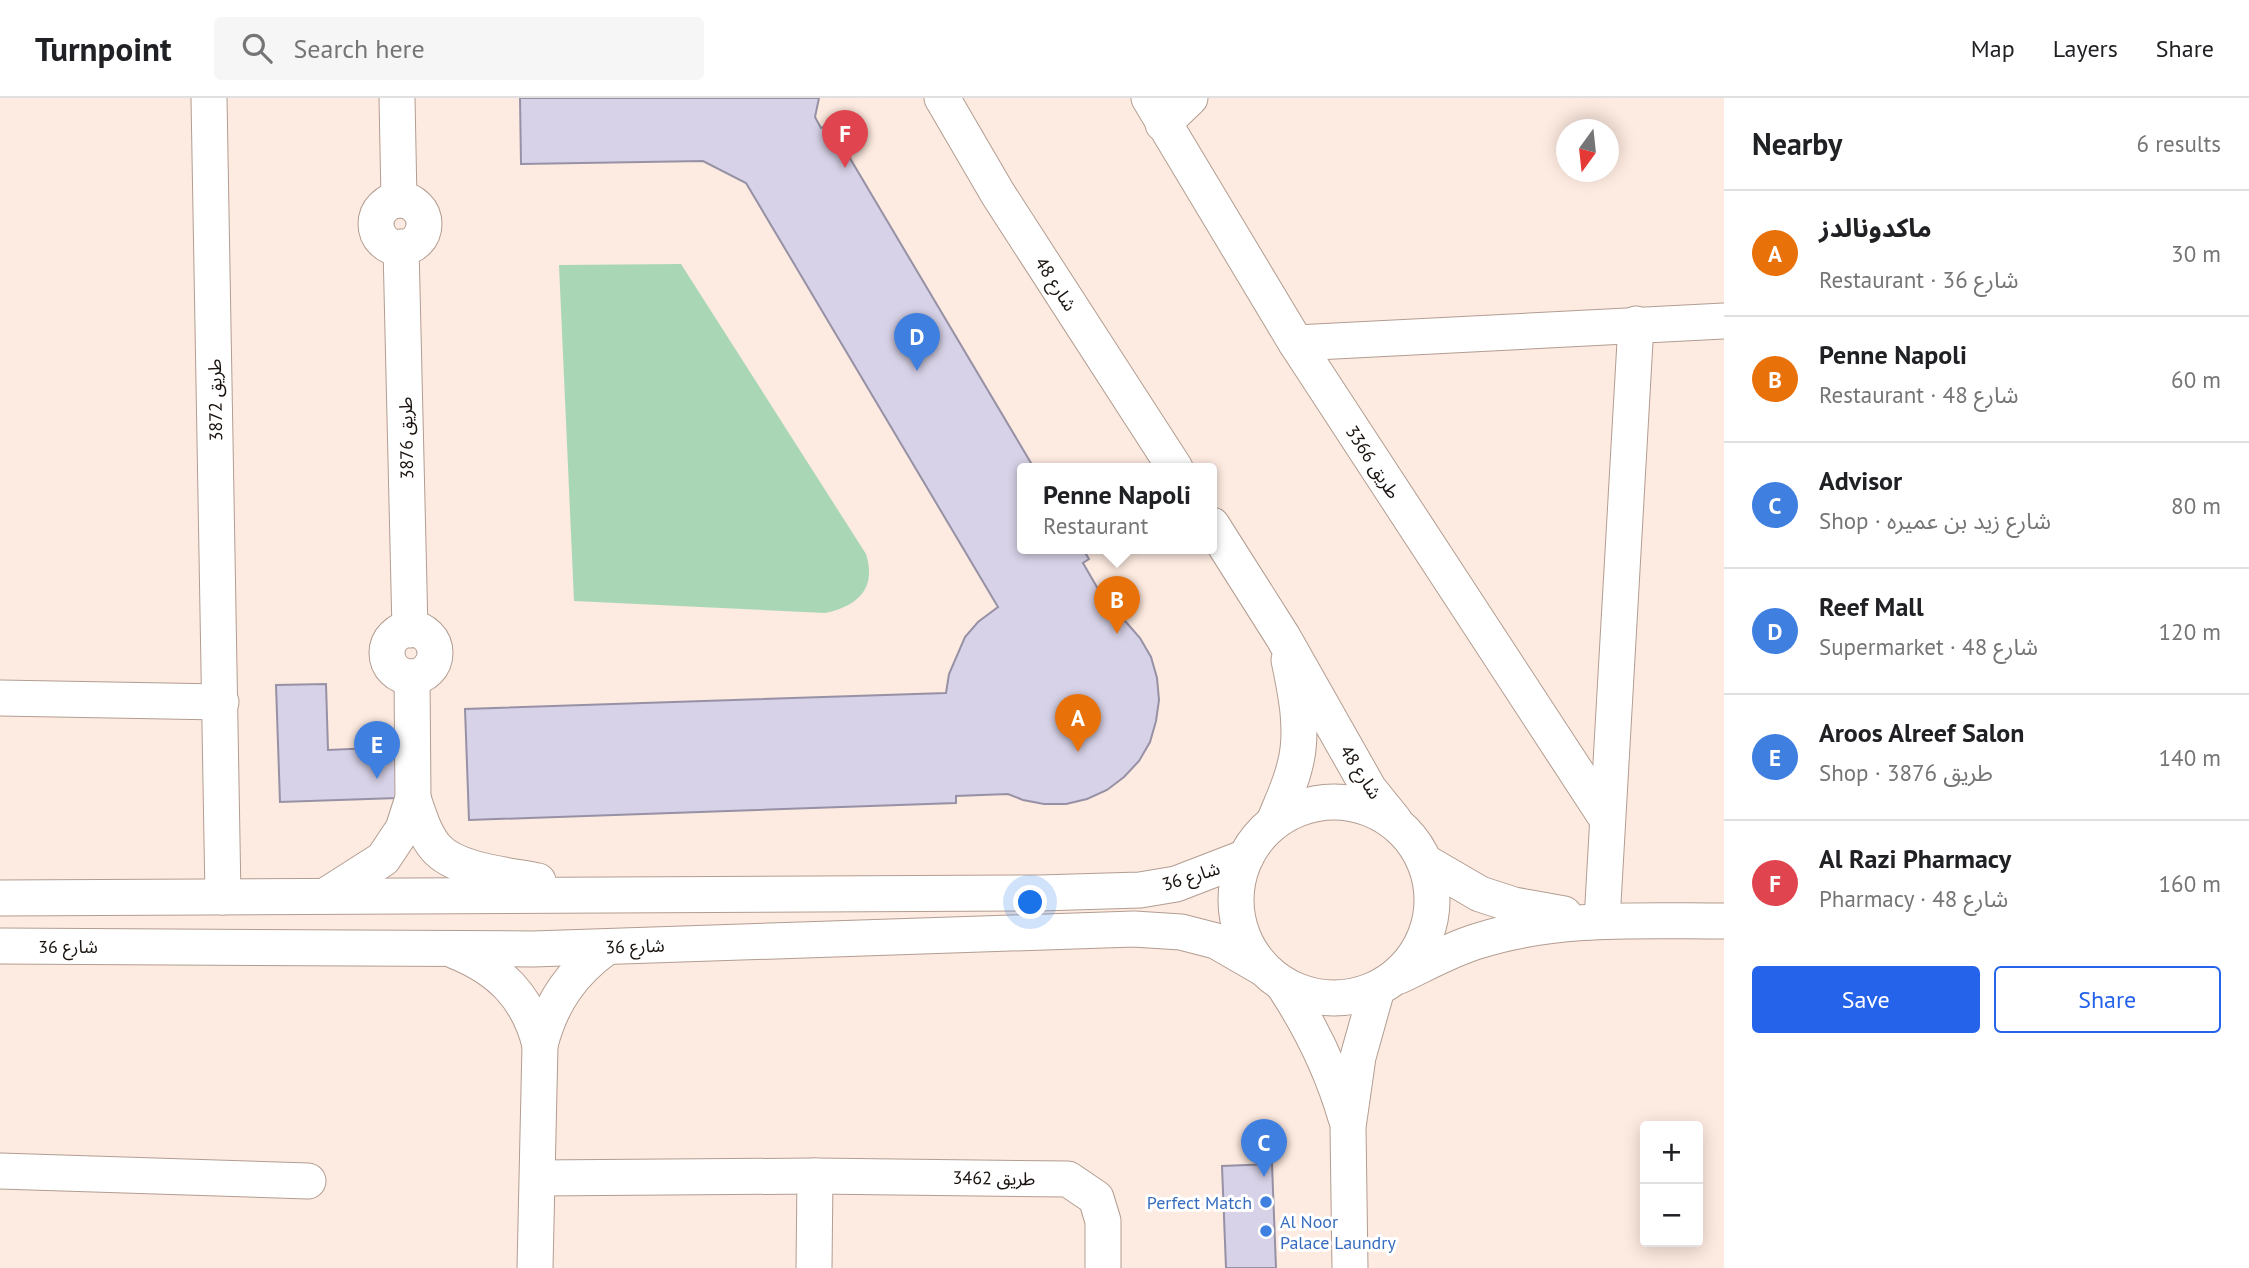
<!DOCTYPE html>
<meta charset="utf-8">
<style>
body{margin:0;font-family:"PT Sans","Noto Sans Arabic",sans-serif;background:#f6f6f6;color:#202124}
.controls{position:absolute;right:21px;bottom:21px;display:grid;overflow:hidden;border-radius:7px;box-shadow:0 4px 18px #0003}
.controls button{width:63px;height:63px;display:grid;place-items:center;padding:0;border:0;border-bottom:2px solid #e0e0e0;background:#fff;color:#202124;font:35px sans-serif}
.compass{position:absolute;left:1556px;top:21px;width:63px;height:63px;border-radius:50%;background:#fff;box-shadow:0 4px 18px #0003;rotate:195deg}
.you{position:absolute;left:1031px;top:805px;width:24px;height:24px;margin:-18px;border:5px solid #fff;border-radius:50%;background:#1a73e8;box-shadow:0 0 0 10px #1a73e833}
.badge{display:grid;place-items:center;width:46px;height:46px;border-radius:50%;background:#2563eb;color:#fff;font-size:23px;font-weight:700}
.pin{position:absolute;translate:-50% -58px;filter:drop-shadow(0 2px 4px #0008)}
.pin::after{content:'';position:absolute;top:37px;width:24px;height:21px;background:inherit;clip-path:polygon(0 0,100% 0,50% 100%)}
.popup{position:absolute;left:1017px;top:365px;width:200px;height:91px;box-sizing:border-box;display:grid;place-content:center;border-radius:7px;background:#fff;filter:drop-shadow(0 2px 5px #0005);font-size:23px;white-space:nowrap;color:#757577}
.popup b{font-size:26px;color:#202124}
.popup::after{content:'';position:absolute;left:50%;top:100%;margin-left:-14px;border:14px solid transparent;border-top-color:#fff}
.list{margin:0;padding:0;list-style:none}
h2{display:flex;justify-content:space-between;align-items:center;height:91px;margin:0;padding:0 28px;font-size:30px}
h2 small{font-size:23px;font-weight:400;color:#757577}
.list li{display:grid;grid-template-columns:46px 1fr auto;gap:21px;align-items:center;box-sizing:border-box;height:126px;padding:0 28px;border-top:2px solid #e0e0e0}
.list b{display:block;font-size:26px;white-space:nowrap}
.list p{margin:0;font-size:23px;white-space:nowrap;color:#757577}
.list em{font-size:23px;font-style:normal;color:#757577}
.actions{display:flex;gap:14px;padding:21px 28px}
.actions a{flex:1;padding:16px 0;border:2px solid #2563eb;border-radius:7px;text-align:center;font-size:24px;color:#2563eb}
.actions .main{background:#2563eb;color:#fff}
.icon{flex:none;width:38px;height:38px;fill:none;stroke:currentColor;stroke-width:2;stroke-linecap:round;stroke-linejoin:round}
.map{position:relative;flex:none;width:1724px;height:1170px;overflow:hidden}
header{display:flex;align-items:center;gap:42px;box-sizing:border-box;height:98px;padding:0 35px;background:#fff;border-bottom:2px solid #e0e0e0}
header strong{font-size:33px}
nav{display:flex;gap:38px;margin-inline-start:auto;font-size:24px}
.search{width:490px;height:63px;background:#f6f6f6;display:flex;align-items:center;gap:18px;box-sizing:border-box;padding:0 24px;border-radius:7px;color:#757577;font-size:26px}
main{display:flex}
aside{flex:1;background:#fff}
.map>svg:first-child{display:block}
.green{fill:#a9d7b6}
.building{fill:#d7d2e7;stroke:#9791a5;stroke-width:2}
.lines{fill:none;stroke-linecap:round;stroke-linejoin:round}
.minor-casing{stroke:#b29d91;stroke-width:37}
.minor{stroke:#fff;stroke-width:35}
.shop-dot{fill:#3f7fe0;stroke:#fff;stroke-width:2.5}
.labels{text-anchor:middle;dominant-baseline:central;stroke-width:6;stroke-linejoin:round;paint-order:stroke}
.street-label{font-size:18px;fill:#19120e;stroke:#fff}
.shop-label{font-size:18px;fill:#366cbe;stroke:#fff;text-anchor:end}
</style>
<header>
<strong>Turnpoint</strong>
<div class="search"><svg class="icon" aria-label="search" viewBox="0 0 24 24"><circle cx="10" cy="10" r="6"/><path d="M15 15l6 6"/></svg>Search here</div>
<nav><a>Map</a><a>Layers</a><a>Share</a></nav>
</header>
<main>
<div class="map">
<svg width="1724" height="1170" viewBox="0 0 1724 1170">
<rect width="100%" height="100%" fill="#fdeae0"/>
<!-- green -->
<path class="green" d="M681 166 866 456C877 491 857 508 825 515L574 503 559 167Z"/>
<!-- building -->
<g class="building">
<polygon points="520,0 819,0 815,19 821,30 829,25 1034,370 1023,370 1023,450 1082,450 1089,461 1083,465 1109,510 1126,524 1140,540 1151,559 1157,580 1159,602 1156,623 1150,644 1139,663 1124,679 1107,692 1087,701 1066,706 1044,706 1023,702 1008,696 956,698 956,705 469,722 465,611 946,595 949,576 965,539 978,524 998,509 746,85 703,63 521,66"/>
<polygon points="326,586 328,652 395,649 397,700 280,704 276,587"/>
<polygon points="1272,1066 1276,1170 1226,1170 1222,1068"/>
</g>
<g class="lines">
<defs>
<g id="minor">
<polyline points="209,0 223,799"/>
<polyline points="397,0 399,102"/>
<polyline points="942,0 998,96 1175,370"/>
<polyline points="1149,0 1296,245 1607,721"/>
<polyline points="1163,26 1190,0"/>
<circle cx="400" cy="126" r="24"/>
<polyline points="401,149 410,532"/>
<polyline points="1296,245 1724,223"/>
<polyline points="1212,427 1283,539 1369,691 1394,722"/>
<circle cx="411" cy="555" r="24"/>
<polyline points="0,600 221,604"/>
<path d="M413 700C419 717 424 736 436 750 456 773 509 777 538 783"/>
<circle cx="1334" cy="802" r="98"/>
<path d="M1274 724C1281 706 1291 686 1295 667 1304 634 1296 595 1289 562"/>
<polyline points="1425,764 1480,796 1514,807 1564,816"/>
<polyline points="325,798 383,761 403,731 413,700 412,579"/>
<polyline points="0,800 1040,795 1140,792 1176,786 1246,759"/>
<polyline points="1602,823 1636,226"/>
<polyline points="0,848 533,851 1134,831 1181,834 1216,843 1261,869"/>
<path d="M455 853C500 871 528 899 540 947"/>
<path d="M1399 878C1425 866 1451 851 1478 843 1557 818 1642 823 1724 823"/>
<path d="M1284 888C1311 929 1332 972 1346 1020"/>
<polyline points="0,1073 308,1083"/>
<polyline points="538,1080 815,1078 1068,1081 1096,1100 1103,1123 1103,1170"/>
<path d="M535 1170 540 947C551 904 572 874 607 849"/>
<polyline points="814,1170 815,1078"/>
<polyline points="1350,1170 1348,1029 1358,959 1377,891"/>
</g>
</defs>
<!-- minor casing -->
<use href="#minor" class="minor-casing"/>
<!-- minor -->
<use href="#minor" class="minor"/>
</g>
<!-- markers -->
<g class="shop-dot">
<circle cx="1266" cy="1104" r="7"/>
<circle cx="1266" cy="1133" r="7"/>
</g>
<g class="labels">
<!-- street labels -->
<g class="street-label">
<text transform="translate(1056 186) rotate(57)">شارع 48</text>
<text transform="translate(215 302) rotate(-91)">طريق 3872</text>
<text transform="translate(406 340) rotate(-91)">طريق 3876</text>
<text transform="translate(1373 364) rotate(57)">طريق 3366</text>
<text transform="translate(1361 674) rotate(57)">شارع 48</text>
<text transform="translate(1191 778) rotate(-17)">شارع 36</text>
<text x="68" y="848">شارع 36</text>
<text transform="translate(635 848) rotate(-2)">شارع 36</text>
<text transform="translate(994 1080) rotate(1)">طريق 3462</text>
</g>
<!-- shop labels -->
<g class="shop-label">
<text x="1252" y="1104">Perfect Match</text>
<text x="1280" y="1123" text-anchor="start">Al Noor<tspan x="1280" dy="21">Palace Laundry</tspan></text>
</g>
</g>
</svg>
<div class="controls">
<button>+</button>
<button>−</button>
</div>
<svg class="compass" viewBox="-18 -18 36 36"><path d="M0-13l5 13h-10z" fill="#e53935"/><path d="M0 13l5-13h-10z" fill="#757577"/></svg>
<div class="you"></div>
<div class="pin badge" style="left:1078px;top:654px;background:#e8710a">A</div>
<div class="pin badge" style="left:1117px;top:536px;background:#e8710a">B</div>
<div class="popup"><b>Penne Napoli</b>Restaurant</div>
<div class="pin badge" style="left:1264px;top:1079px;background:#3f7fe0">C</div>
<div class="pin badge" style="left:917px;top:273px;background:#3f7fe0">D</div>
<div class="pin badge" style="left:377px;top:681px;background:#3f7fe0">E</div>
<div class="pin badge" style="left:845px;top:70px;background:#e0444e">F</div>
</div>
<aside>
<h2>Nearby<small>6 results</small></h2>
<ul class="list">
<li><span class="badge" style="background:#e8710a">A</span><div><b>ماكدونالدز</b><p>Restaurant · شارع 36</p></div><em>30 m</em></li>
<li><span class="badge" style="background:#e8710a">B</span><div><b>Penne Napoli</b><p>Restaurant · شارع 48</p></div><em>60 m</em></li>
<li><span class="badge" style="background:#3f7fe0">C</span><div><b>Advisor</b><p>Shop · شارع زيد بن عميره</p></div><em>80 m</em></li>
<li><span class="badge" style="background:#3f7fe0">D</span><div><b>Reef Mall</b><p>Supermarket · شارع 48</p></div><em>120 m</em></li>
<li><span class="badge" style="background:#3f7fe0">E</span><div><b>Aroos Alreef Salon</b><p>Shop · طريق 3876</p></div><em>140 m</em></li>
<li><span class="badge" style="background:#e0444e">F</span><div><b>Al Razi Pharmacy</b><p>Pharmacy · شارع 48</p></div><em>160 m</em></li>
</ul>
<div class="actions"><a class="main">Save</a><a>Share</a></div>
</aside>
</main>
